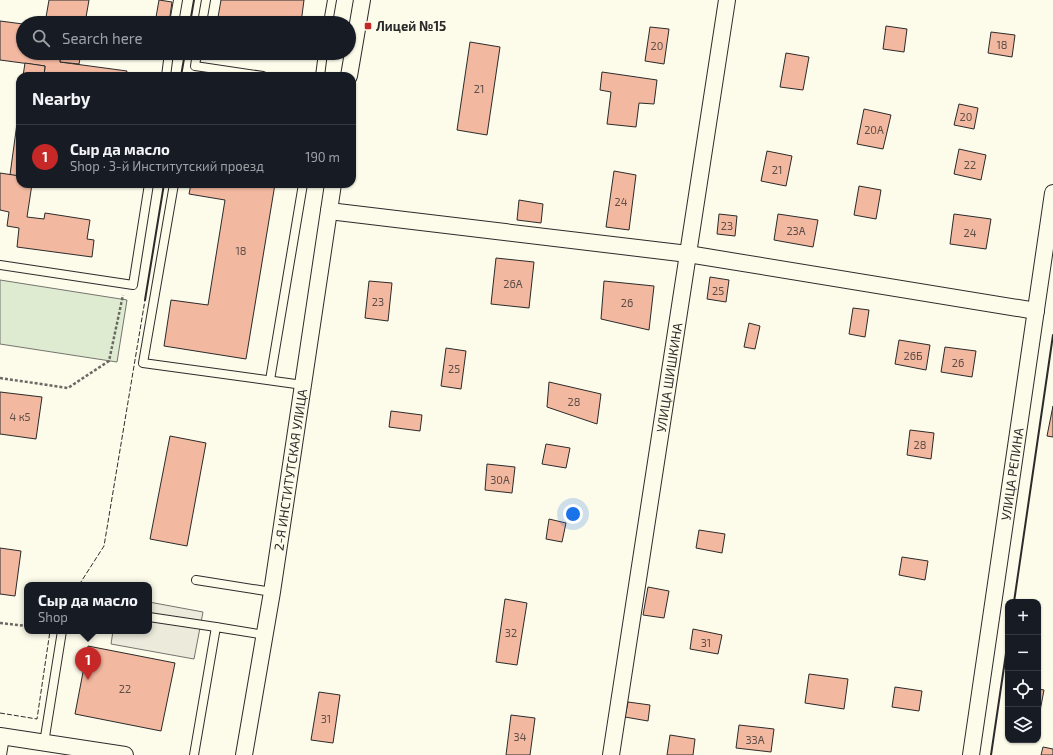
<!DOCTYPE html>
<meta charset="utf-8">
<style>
body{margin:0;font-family:"Exo 2",sans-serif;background:#242831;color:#f1f3f6}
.controls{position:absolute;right:12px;bottom:12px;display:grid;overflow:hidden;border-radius:8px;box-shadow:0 1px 3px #0004}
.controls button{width:36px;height:36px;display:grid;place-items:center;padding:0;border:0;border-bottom:1px solid #363941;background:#171b24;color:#f1f3f6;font:20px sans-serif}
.you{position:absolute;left:573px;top:514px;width:14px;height:14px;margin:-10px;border:3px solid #fff;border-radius:50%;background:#1a73e8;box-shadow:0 0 0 6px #1a73e833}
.badge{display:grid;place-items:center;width:26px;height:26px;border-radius:50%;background:#c62828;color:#fff;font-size:13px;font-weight:700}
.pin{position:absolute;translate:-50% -33px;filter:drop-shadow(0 1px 2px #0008)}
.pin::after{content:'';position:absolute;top:21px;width:14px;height:12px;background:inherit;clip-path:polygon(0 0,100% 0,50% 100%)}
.popup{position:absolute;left:24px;top:582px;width:128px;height:52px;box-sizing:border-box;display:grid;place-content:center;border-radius:8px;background:#171b24;filter:drop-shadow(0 1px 3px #0005);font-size:13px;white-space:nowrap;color:#9ea1a6}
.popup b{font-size:15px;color:#f1f3f6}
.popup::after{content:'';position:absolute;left:50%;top:100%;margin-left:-8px;border:8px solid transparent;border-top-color:#171b24}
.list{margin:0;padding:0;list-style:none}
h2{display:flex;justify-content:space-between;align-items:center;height:52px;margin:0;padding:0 16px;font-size:17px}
h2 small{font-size:13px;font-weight:400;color:#9ea1a6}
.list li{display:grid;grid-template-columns:26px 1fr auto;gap:12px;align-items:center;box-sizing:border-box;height:64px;padding:0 16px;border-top:1px solid #363941}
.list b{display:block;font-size:15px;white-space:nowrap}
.list p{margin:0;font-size:13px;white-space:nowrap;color:#9ea1a6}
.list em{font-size:13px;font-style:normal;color:#9ea1a6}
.icon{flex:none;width:22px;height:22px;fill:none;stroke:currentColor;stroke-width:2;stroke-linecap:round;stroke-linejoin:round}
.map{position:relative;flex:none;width:1053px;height:755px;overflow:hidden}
.search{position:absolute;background:#171b24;box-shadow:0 1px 3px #0004;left:16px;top:16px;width:340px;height:44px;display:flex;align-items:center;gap:10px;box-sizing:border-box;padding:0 14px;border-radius:22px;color:#9ea1a6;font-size:15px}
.panel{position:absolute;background:#171b24;box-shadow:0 1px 3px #0004;left:16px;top:72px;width:340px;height:116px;border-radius:12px}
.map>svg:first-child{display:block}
.green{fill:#deebd1;stroke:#74746e}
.parking{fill:#eceadb;stroke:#74746e}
.building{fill:#f2b8a0;stroke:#2b2b2b}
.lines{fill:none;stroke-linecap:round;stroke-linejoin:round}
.lane-casing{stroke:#2b2b2b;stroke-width:10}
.street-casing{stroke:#2b2b2b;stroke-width:18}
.path{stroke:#6a6964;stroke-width:2.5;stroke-dasharray:3 2;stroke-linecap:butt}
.lane{stroke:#fdfbea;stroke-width:8}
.street{stroke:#fdfbea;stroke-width:16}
.fence{stroke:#2b2b2b;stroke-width:1;stroke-dasharray:5 2;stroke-linecap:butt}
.wall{stroke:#2b2b2b;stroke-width:2}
.poi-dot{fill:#c62828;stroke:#fdfbea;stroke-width:1.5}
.labels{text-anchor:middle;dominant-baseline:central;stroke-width:3;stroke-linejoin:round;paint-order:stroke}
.number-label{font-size:11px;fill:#5d4e48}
.poi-label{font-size:13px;font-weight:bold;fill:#2b2b2b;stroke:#fdfbea;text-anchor:start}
.street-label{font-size:13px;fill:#2b2b2b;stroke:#fdfbea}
</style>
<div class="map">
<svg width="1053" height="755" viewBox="0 0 1053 755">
<rect width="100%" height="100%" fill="#fdfbea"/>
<!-- green -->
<polygon class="green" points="0,280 127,300 117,362 0,344"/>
<!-- parking -->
<polygon class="parking" points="149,602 203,612 194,659 111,644 113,631 149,631"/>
<!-- building -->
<g class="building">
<polygon points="49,0 89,0 85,23 45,23"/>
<polygon points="159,0 172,2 169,23 155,23"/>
<polygon points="221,0 304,0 301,23 217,23"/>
<polygon points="0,21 23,24 23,53 61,53 60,62 127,71 126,76 44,76 45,66 0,60"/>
<polygon points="886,26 907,29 904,52 883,49"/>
<polygon points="650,27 669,29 664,64 645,61"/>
<polygon points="991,32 1015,35 1012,57 988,53"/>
<polygon points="470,42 500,47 487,135 457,130"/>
<polygon points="61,53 81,53 79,64 60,62"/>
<polygon points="786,53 809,57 803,90 780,87"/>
<polygon points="25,63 45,66 44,76 23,76"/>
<polygon points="602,72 657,80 654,104 639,103 636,127 607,124 611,92 600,90"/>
<polygon points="20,101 20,176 10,175"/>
<polygon points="959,104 978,108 974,129 954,125"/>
<polygon points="864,109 891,115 883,149 857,144"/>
<polygon points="959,149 986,155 981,180 954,174"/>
<polygon points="767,151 792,156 786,186 761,181"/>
<polygon points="614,171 636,175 629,230 606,227"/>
<polygon points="0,173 20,176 20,184 32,184 27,217 44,219 45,213 90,220 87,239 94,240 92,257 17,247 19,228 7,226 9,212 0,210"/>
<polygon points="191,184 275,184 246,359 164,346 171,300 208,305 225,200 189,194"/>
<polygon points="859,186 881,190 876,219 854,215"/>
<polygon points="519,200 543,204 541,223 517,220"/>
<polygon points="719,214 737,216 735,236 717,234"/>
<polygon points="778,214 818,220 813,247 774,240"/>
<polygon points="954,214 991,219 986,249 950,244"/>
<polygon points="496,258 534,262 529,308 491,304"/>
<polygon points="710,277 729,280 726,302 707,299"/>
<polygon points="369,281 392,283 388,321 365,318"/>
<polygon points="604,281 654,286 649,330 601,319"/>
<polygon points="853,308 869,310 865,337 849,334"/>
<polygon points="749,323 760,326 755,349 744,347"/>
<polygon points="899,340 930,345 926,370 895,364"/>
<polygon points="945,347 976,351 972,377 941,372"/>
<polygon points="446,348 466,351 461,389 441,386"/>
<polygon points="549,382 601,394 597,424 547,407"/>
<polygon points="0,392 42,397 36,439 0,434"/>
<polygon points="1053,406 1053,437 1047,436"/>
<polygon points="391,411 422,415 420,431 389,427"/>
<polygon points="910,430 934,433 931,459 907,455"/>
<polygon points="170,436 206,443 187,546 150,539"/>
<polygon points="546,444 570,448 566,468 542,464"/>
<polygon points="487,464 515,467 512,493 485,490"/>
<polygon points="549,519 566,523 562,542 546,539"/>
<polygon points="699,530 725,534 722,553 696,548"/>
<polygon points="0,548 21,551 15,596 0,594"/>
<polygon points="902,557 928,561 925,580 899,575"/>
<polygon points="648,587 669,591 664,618 643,615"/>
<polygon points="505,599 527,603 517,665 496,662"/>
<polygon points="693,629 722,635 718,654 690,649"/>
<polygon points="88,646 175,663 161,731 75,714"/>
<polygon points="809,674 848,679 844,709 805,703"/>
<polygon points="895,687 922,691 919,711 892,707"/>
<polygon points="1038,689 1044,690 1040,711 1038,711"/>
<polygon points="319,692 340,695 333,743 311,740"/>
<polygon points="628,702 650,705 648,721 625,717"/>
<polygon points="511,715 535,718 530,755 506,755"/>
<polygon points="739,725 774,729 771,752 736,748"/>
<polygon points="670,735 695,739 693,755 667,755"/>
<polygon points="1043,747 1053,749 1053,755 1041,755"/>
</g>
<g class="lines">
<defs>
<g id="lane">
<polyline points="174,23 178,0"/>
<polyline points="202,23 206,0"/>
<polyline points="328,23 332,0"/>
<polyline points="197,53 195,66 263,76"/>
<polyline points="166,76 169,53"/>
<polyline points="320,76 323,53"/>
<polyline points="174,184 143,363 303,385"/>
<polyline points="0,265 133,285 149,184"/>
<polyline points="270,380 303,184"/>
<polyline points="196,580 272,592"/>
<polyline points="149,617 216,627"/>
<polyline points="44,743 62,631"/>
<polyline points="2,755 5,737"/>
<polyline points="194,755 216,627 265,635"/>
</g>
<g id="street">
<polyline points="349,76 362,0"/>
<polyline points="329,211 688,254 1036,311"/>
<polyline points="0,736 125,755"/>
<path id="s1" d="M244 755 272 592 333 184"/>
<path id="s2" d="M611 755 727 0"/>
<path id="s3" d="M971 755 1053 193"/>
</g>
</defs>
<!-- lane casing -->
<use href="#lane" class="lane-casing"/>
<!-- street casing -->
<use href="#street" class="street-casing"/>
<!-- path -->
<g class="path">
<polyline points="0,378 68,388 109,361 123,295"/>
<polyline points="0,623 27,626"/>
</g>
<!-- lane -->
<use href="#lane" class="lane"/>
<!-- street -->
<use href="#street" class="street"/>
<!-- fence -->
<g class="fence">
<polyline points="79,585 104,546 145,300"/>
<polyline points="0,713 37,719 50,631"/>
</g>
<!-- wall -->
<g class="wall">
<polyline points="190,23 194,0"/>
<polyline points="181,76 185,53"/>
<polyline points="145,300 164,184"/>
<polyline points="1014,602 1053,335"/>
<polyline points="991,755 1008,640"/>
</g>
</g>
<!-- markers -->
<rect class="poi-dot" x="364" y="22" width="8" height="8" rx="2"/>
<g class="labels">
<!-- number labels -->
<g class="number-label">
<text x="1002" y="44">18</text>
<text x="657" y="45">20</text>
<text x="479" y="88">21</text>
<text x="966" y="116">20</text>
<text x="874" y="129">20А</text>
<text x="970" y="164">22</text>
<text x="777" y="169">21</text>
<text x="621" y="201">24</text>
<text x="727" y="225">23</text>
<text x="796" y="230">23А</text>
<text x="970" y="232">24</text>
<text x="241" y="250">18</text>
<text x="513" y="283">26А</text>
<text x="718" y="290">25</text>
<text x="378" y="301">23</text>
<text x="627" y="302">26</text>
<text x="913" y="355">26Б</text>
<text x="958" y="362">26</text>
<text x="454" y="368">25</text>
<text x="574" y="401">28</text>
<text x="20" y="416">4 к5</text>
<text x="920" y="444">28</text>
<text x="500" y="479">30А</text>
<text x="511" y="632">32</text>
<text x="706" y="642">31</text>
<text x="125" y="688">22</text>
<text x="326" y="718">31</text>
<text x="520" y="736">34</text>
<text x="755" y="739">33А</text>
</g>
<!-- poi labels -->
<g class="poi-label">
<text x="376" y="26">Лицей №15</text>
</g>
<!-- street labels -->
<g class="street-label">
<text stroke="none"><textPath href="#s2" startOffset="382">УЛИЦА ШИШКИНА</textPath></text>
<text stroke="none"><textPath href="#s1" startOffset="289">2-Я ИНСТИТУТСКАЯ УЛИЦА</textPath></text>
<text stroke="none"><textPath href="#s3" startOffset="284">УЛИЦА РЕПИНА</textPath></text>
</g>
</g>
</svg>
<div class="controls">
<button>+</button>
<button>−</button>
<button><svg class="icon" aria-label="locate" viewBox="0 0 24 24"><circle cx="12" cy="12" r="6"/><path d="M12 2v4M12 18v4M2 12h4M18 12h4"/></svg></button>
<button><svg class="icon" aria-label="layers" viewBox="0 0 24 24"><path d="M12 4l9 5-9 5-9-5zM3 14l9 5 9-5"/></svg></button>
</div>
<div class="you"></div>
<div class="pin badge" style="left:88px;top:680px">1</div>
<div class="popup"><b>Сыр да масло</b>Shop</div>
<div class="search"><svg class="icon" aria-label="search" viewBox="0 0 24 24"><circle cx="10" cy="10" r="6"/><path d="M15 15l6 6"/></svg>Search here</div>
<section class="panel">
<h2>Nearby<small></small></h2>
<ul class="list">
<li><span class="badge">1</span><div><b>Сыр да масло</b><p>Shop · 3-й Институтский проезд</p></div><em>190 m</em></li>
</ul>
</section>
</div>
